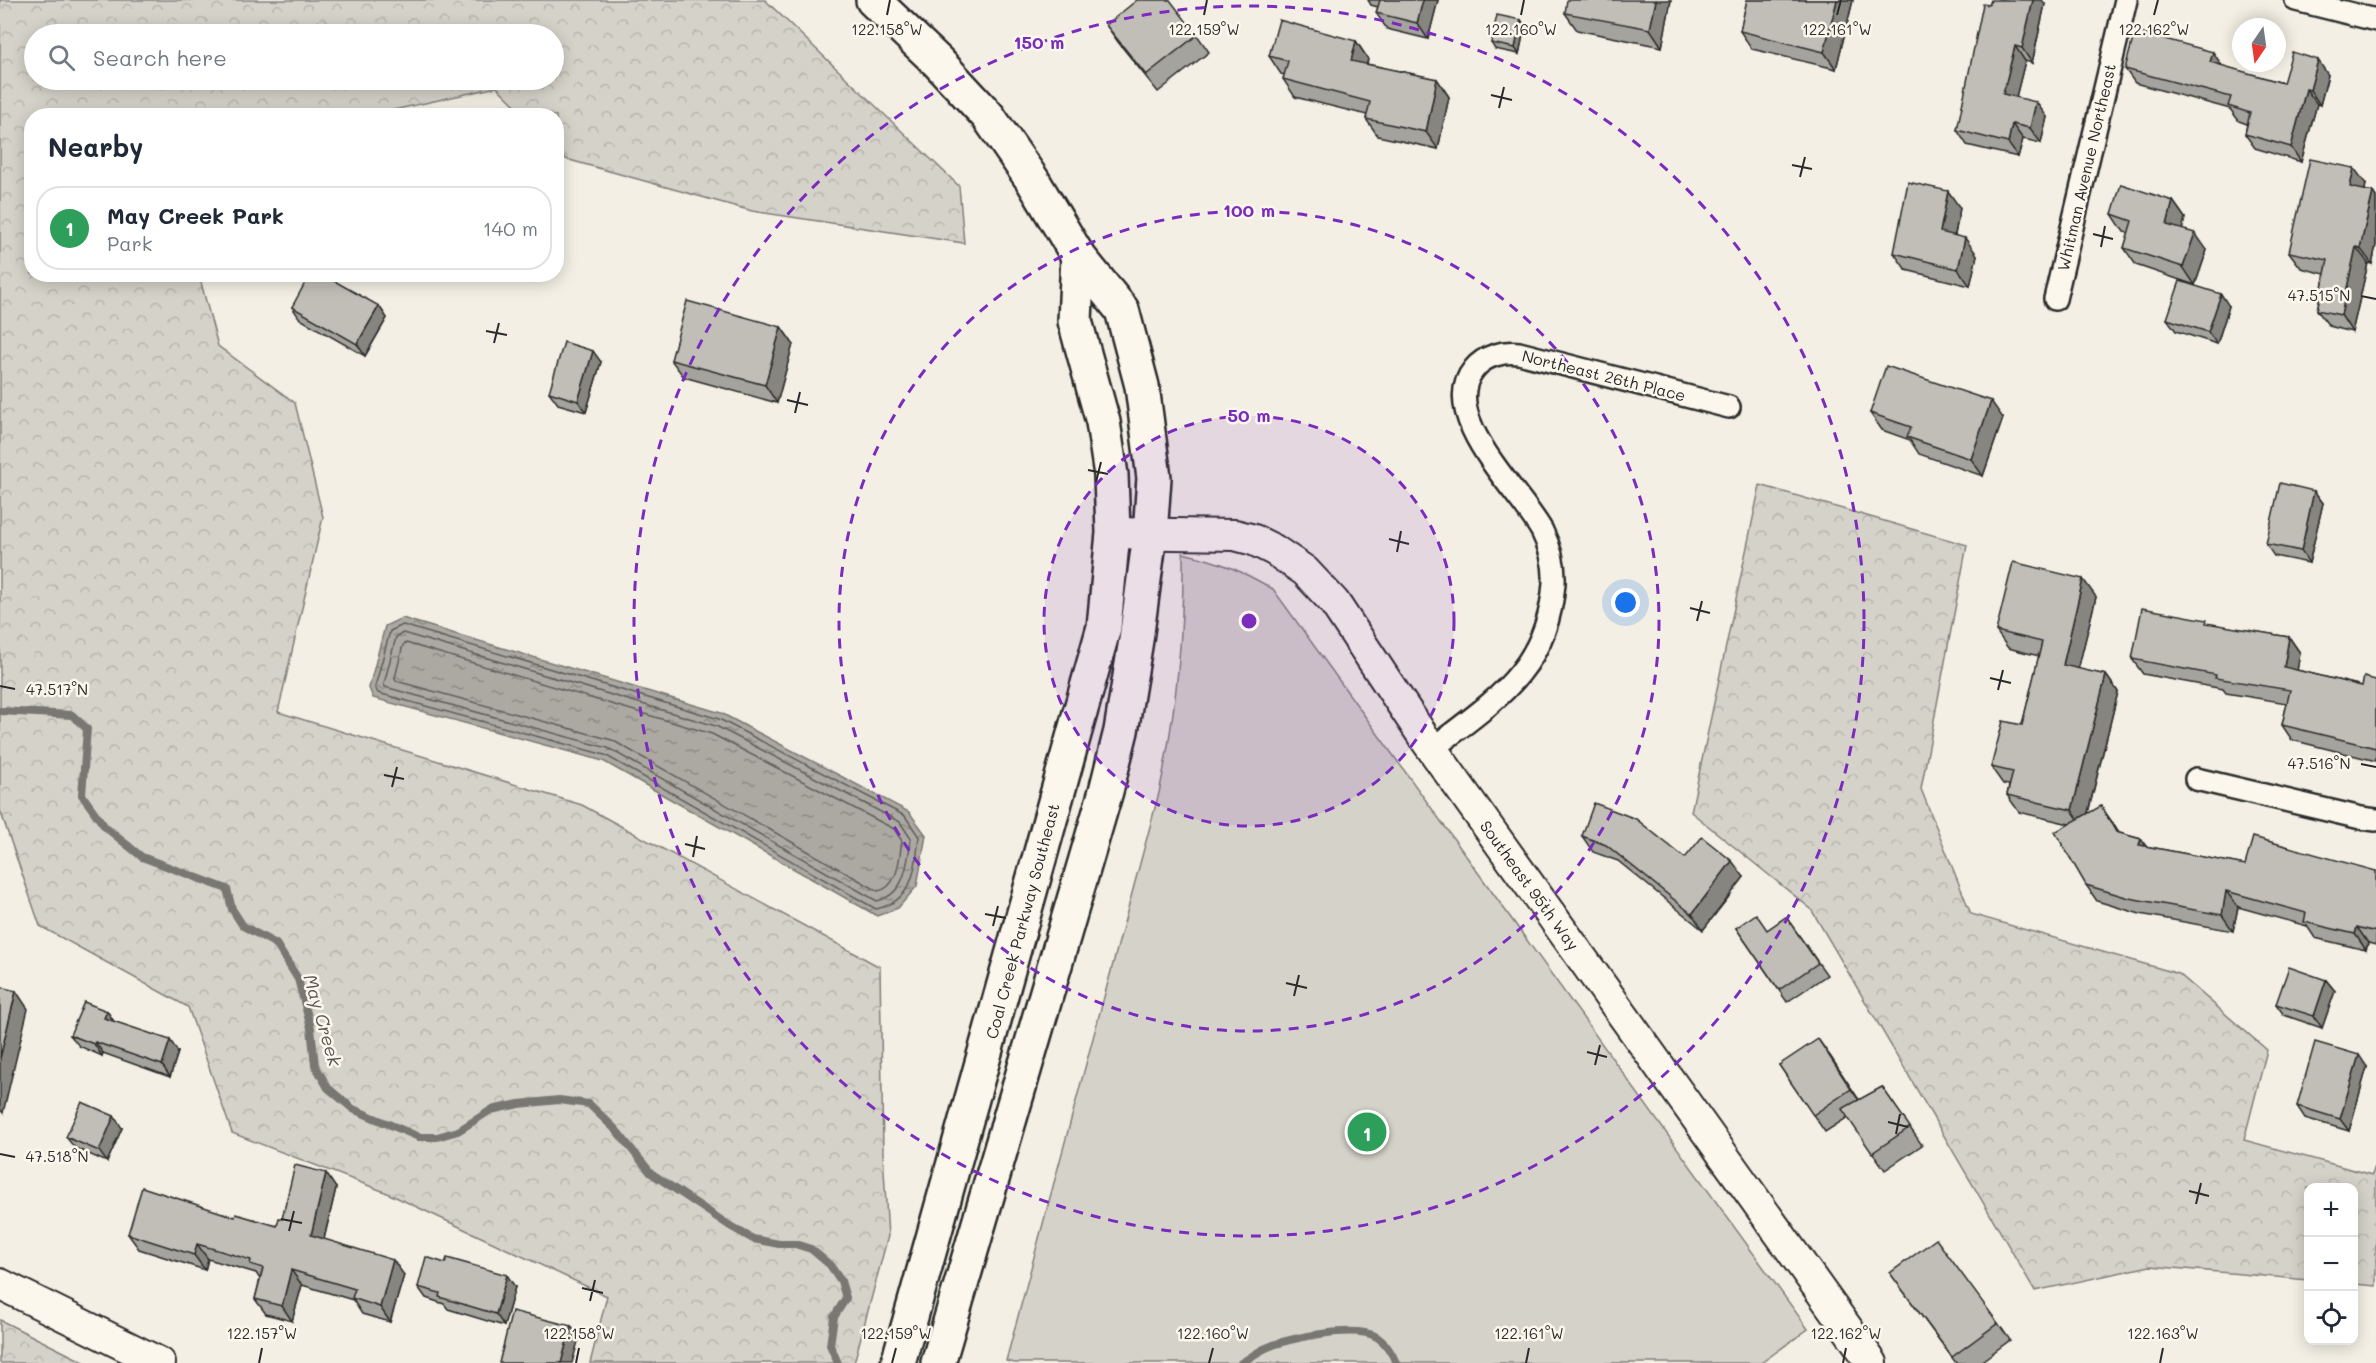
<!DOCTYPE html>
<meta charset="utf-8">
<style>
body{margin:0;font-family:Mali,sans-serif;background:#f2f2f3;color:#1f2937}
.controls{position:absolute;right:18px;bottom:18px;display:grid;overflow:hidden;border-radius:12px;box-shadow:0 3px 15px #0003}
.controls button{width:54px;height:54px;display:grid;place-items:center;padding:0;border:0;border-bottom:2px solid #e0e1e3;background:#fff;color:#1f2937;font:30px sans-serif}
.compass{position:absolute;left:2232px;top:18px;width:54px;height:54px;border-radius:50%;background:#fff;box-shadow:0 3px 15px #0003;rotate:193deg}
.you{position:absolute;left:1626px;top:603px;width:21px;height:21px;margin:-15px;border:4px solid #fff;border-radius:50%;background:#1a73e8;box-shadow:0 0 0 9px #1a73e833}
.badge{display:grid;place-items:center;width:39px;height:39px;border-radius:50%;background:#2b2b2b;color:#fff;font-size:20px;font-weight:700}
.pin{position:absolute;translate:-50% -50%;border:3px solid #fff;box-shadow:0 2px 6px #0006}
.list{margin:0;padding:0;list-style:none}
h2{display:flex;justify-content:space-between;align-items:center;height:78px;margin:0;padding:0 24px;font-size:26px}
h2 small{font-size:20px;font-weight:400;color:#747a83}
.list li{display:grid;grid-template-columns:39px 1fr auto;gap:18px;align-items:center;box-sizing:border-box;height:84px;margin:0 12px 12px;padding:0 12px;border:2px solid #e0e1e3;border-radius:24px}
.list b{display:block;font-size:22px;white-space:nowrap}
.list p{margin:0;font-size:20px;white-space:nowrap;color:#747a83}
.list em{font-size:20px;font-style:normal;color:#747a83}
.icon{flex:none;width:33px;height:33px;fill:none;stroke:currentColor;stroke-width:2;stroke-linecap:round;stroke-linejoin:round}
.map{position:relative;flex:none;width:2376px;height:1363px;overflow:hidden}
.search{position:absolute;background:#fff;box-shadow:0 3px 15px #0003;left:24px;top:24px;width:540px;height:66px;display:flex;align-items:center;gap:15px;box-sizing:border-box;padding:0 21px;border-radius:33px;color:#747a83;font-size:22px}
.panel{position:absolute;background:#fff;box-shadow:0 3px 15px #0003;left:24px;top:108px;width:540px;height:174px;border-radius:24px}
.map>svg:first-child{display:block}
.forest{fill:url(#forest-crowns);stroke:#807e7a;stroke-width:1.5;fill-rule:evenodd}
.green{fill:#d5d2c9;stroke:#807e7a;stroke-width:1.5}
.water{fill:url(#water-ripples);stroke:#787772;stroke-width:1.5}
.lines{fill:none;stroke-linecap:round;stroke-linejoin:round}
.shore{stroke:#5f5d5b;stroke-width:1.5}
.stream{stroke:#787772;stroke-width:8}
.street-casing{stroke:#2b2b2b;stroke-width:26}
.secondary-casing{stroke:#2b2b2b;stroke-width:34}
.primary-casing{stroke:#2b2b2b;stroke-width:38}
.street{stroke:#fbf7ec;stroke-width:21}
.secondary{stroke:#fbf7ec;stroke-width:30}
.primary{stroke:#fbf7ec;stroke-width:33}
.wall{fill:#a5a39d;stroke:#2b2b2b;stroke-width:1.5}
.shaded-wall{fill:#86857f;stroke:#2b2b2b;stroke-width:1.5}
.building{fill:#c0beb6;stroke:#2b2b2b;stroke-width:1.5}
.ticks{fill:none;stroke:#2b2b2b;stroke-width:2}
.ring{fill:none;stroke:#7b2cbf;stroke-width:3;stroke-dasharray:10 8}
.labels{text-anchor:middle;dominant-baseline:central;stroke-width:5;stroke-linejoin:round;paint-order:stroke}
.street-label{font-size:16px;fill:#2b2b2b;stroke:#fbf7ec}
.water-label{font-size:18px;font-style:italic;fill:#585755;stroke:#fbf7ec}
.ticks-label{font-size:15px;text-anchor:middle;fill:#2b2b2b;stroke:#fbf7ec;stroke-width:5;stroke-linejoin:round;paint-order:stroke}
.centre{fill:#7b2cbf;stroke:#fbf7ec;stroke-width:3}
.ring-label{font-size:18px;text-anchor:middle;font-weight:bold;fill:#7b2cbf;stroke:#fbf7ec;stroke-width:5;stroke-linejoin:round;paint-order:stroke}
</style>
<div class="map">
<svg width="2376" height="1363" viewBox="0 0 2376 1363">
<defs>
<pattern id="forest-crowns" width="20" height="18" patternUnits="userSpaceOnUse" patternTransform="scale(1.5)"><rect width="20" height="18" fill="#d5d2c9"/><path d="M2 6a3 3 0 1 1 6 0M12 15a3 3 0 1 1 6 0" fill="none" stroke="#b7b4ad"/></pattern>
<pattern id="water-ripples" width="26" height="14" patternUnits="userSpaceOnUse" patternTransform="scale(1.5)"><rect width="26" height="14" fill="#aca9a2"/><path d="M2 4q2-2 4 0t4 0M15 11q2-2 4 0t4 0" fill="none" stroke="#8c8a84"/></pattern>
</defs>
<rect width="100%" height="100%" fill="#f3efe4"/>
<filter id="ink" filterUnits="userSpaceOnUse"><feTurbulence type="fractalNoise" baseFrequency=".0167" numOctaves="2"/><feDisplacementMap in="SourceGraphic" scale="12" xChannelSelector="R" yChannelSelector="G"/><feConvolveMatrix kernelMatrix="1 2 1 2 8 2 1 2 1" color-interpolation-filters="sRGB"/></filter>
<g filter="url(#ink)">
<!-- forest -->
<g class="forest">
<path d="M0 0H765L959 186 964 243 752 211 566 159 557 149 556 116 525 115 497 87 371 115 32 116V274L199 275 218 346 295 403 323 517 278 712 582 805 880 967 883 1154 888 1236 854 1363H590L607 1296 385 1192 232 1133 188 1007 40 926 0 810ZM554 34V80H34V34Z"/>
<polygon points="1760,485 1967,545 1921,789 1971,914 2179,974 2267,1050 2244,1140 2372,1175 2376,1163 2376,1286 2354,1284 2354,1188 2308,1188 2308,1280 2150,1266 2035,1291 1811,909 1691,812"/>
<polygon points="0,1320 86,1363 0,1363"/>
</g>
<!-- green -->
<path class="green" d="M1183 553C1221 562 1240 570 1273 589L1808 1329 1761 1363H1015L1006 1361 1159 793C1176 713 1184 634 1183 553Z"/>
<!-- water -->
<polygon class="water" points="402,618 721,713 909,812 926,835 917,886 898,908 877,916 603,761 373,698 369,688 385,626"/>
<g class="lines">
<!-- shore -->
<g class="shore">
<path d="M403 625 719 719 905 816 919 837C915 869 914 901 876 909L605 755 378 693 375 687 390 631Z"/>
<path d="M403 633 716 726 900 822 911 839C907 864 906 894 877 901L608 748 385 687 384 684 396 637Z"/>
<path d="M406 643 712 734 894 829 902 841C899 858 899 887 878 891L612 740 396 681 395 678 403 645Z"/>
</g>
<!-- stream -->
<g class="stream">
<polyline points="0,711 72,715 87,729 82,795 105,827 142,857 227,889 232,909 243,926 276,944 298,979 311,1028 315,1065 328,1088 353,1109 419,1137 437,1137 458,1131 491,1110 519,1104 559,1100 589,1104 616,1130 651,1173 730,1226 753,1239 779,1244 795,1244 811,1249 830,1265 841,1281 846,1298 834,1317 830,1345 838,1363"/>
<path d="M1241 1363C1250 1358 1257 1352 1266 1348 1287 1338 1356 1324 1377 1337 1386 1343 1392 1353 1396 1363"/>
</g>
<defs>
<g id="street">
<polyline points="2296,0 2376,20"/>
<polyline points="2055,299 2126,0"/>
<path d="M1432 749C1494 701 1548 669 1554 583 1555 565 1550 547 1542 531 1521 492 1436 415 1474 369 1484 356 1503 351 1519 353L1729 407"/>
<polyline points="2196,779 2361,818 2376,820"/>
</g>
<g id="secondary">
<polyline points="1113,533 1235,535 1254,540 1274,550 1305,571 1334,602 1425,739 1872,1363"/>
<polyline points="0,1284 160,1363"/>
</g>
<g id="primary">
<polyline points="873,0 938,62 988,116 1033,181 1078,256 1122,310 1142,386 1154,478 1150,534 1136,640 1121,731 1106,791 938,1363"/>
<polyline points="898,1363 1104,627 1113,533 1111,475 1103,422 1075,321 1078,256"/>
</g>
</defs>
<!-- street casing -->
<use href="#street" class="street-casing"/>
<!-- secondary casing -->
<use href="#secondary" class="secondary-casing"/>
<!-- primary casing -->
<use href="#primary" class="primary-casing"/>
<!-- street -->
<use href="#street" class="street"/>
<!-- secondary -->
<use href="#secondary" class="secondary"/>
<!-- primary -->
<use href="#primary" class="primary"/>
</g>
<!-- wall -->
<g class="wall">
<polygon points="1368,0 1438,0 1428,39 1387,29 1376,13 1378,7 1371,5"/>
<polygon points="1671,0 1662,47 1577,30 1565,13"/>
<polygon points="1747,0 1853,0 1836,69 1752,49 1740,31"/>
<polygon points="2045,4 2032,63 2025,61 2016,97 2047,117 2041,143 2023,139 2018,157 1967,145 1957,130 1989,5"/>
<polygon points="1521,20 1525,26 1519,54 1495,49 1491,43"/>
<polygon points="1106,25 1197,35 1209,52 1158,92 1118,42"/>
<polygon points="1356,41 1368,59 1367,64 1437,79 1449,97 1438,149 1378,136 1366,119 1367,115 1295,97 1283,79 1285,75 1281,74 1269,56"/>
<polygon points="2222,66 2283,83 2328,75 2320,105 2317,104 2301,162 2255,148 2245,134 2247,124 2239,121 2230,109 2135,83 2125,69"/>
<polygon points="2366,184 2365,190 2376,197 2376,245 2372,264 2368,263 2352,332 2329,326 2317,310 2325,274 2301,268 2289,252"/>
<polygon points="2173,201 2185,218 2182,230 2207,250 2195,285 2136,265 2124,248 2129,233 2124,232 2112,214"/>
<polygon points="1960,208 1955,235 1977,255 1970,286 1906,270 1894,253"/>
<polygon points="379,306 387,318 365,356 300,319 292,307"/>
<polygon points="2229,306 2217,344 2176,331 2167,319"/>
<polygon points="781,327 793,344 777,403 684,377 671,360"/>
<polygon points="601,362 586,412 558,404 549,392"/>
<polygon points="1870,413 2003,418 1983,476 1919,454 1910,440 1882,430"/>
<polygon points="2314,491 2323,503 2309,563 2274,556 2266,544"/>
<polygon points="2096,597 2078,669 2106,675 2118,692 2088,813 2112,822 2119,833 2141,839 2145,846 2245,865 2376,871 2376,945 2368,943 2366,950 2315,938 2307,926 2238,907 2233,931 2140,914 2097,901 2086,885 2069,824 2019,812 2007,795 2009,785 2003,784 1991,767 2022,725 2039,656 2008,648 1996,631"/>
<polygon points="2210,624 2289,637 2300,653 2297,670 2362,686 2376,680 2376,761 2292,740 2282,725 2287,703 2226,693 2223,689 2143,674 2132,659"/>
<polygon points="1582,836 1744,877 1703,930 1618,861 1593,852"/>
<polygon points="1786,917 1827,975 1787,1002 1736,928 1767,930"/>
<polygon points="2326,980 2335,991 2322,1028 2284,1015 2276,1004"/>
<polygon points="107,1011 114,1022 178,1052 170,1077 103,1053 102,1056 79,1046 70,1035"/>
<polygon points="1830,1056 1859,1100 1882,1087 1922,1145 1885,1170 1848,1117 1825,1132 1779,1065"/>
<polygon points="2367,1067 2349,1131 2305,1118 2297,1106"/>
<polygon points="122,1128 107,1162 75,1148 66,1137"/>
<polygon points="336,1188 324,1239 404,1275 390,1322 362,1314 353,1300 302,1285 292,1321 266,1314 255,1299 260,1279 256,1273 208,1259 205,1270 139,1249 128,1234 235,1217 277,1226 282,1219"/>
<polygon points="1890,1273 1998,1323 2010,1340 1979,1363 1956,1363"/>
<polygon points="418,1287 515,1287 504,1326 448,1309 444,1304 426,1298"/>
</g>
<!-- shaded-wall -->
<g class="shaded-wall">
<polygon points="1423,0 1438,0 1428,39 1417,23"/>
<polygon points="1656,0 1671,0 1662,47 1650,29"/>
<polygon points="1837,0 1853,0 1836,69 1824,52"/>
<polygon points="2033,0 2042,0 2045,4 2032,63 2022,48"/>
<polygon points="1521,20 1525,26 1519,54 1515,48"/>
<polygon points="1356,41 1368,59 1363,78 1351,61"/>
<polygon points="2015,46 2025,61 2013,109 2003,94"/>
<polygon points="2213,52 2223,67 2210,62"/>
<polygon points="2318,60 2328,75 2320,105 2310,90"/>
<polygon points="1437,79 1449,97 1438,149 1426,132"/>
<polygon points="2306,89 2317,104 2301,162 2291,147"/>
<polygon points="2036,102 2047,117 2041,143 2030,128"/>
<polygon points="2012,124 2023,139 2018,157 2008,143"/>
<polygon points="2354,168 2366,184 2362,203 2350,187"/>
<polygon points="1948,191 1960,208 1952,249 1940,232"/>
<polygon points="2373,192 2376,197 2376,245 2372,264 2360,248"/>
<polygon points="2173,201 2185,218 2179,243 2167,225"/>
<polygon points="2195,233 2207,250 2195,285 2183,267"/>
<polygon points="1965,238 1977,255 1970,286 1958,269"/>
<polygon points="2356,247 2368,263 2352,332 2341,315"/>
<polygon points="2221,294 2229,306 2217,344 2208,332"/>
<polygon points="379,306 387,318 365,356 357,344"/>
<polygon points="781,327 793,344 777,403 765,385"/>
<polygon points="593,351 601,362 586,412 578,401"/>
<polygon points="1991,401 2003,418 1983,476 1971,459"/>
<polygon points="2314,491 2323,503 2309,563 2301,551"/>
<polygon points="2083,579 2096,597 2075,682 2063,665"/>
<polygon points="2289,637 2300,653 2295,683 2284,667"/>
<polygon points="2106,675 2118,692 2084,828 2072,810"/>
<polygon points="2101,806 2112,822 2127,848 2116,832"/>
<polygon points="2141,839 2152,855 2139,845"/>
<polygon points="1732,861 1744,877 1703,930 1692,914"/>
<polygon points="2226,891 2238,907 2233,931 2222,915"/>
<polygon points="2357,927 2368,943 2366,950 2355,934"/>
<polygon points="2326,980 2335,991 2322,1028 2314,1016"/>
<polygon points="16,991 28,1009 3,1113 0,1109 0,1058"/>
<polygon points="107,1011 115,1023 104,1018"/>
<polygon points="1818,1039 1830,1056 1863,1106 1851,1089"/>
<polygon points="170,1040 178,1052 170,1077 162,1065"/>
<polygon points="95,1042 103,1053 102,1056 94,1044"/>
<polygon points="2359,1055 2367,1067 2349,1131 2340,1119"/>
<polygon points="114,1116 122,1128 107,1162 99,1151"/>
<polygon points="326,1173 336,1188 321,1251 311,1235"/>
<polygon points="197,1244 208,1259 205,1270 194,1255"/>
<polygon points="393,1260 404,1275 390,1322 380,1307"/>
<polygon points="291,1270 302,1285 292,1321 282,1306"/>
<polygon points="507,1275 515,1287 504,1326 496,1314"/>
<polygon points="571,1326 579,1338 572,1363 561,1363"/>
</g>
<!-- building -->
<g class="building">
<polygon points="1137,0 1170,0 1197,35 1146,75 1106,25"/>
<polygon points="1380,0 1423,0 1417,23 1376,13"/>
<polygon points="1567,0 1656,0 1650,29 1565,13"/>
<polygon points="1747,0 1837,0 1824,52 1740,31"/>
<polygon points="1991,0 2033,0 2022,48 2015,46 2003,94 2036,102 2030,128 2012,124 2008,143 1957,130 1983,4 1989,5"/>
<polygon points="1497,15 1521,20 1515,48 1491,43"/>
<polygon points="1279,20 1356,41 1351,61 1437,79 1426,132 1366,119 1370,102 1283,79 1288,61 1269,56"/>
<polygon points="2135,31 2213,52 2210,62 2283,83 2292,52 2318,60 2310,90 2306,89 2291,147 2245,134 2250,113 2228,106 2231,97 2125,69"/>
<polygon points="2310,159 2354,168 2350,187 2373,192 2360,248 2356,247 2341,315 2317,310 2328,260 2289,252"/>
<polygon points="1908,182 1948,191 1940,232 1965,238 1958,269 1894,253"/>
<polygon points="2121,184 2173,201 2167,225 2195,233 2183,267 2124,248 2132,221 2112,214"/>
<polygon points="310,274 322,274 379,306 357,344 292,307"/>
<polygon points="2180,281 2221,294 2208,332 2167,319"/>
<polygon points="687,301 781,327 765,385 671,360"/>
<polygon points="564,342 593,351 578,401 549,392"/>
<polygon points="1886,366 1991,401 1971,459 1907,437 1911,427 1870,413"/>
<polygon points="2280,483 2314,491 2301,551 2266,544"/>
<polygon points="2013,562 2083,579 2063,665 2106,675 2072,810 2007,795 2013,772 1991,767 2003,721 2022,725 2042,642 1996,631"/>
<polygon points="2142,608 2207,620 2206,623 2289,637 2284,667 2362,686 2364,677 2376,680 2376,748 2282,725 2290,690 2215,678 2216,675 2132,659"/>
<polygon points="1594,803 1636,819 1685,858 1702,837 1732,861 1692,914 1606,845 1582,836"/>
<polygon points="2101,806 2116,832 2141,839 2139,845 2245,865 2253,837 2376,871 2376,932 2357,927 2355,934 2304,922 2306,913 2226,891 2222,915 2129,898 2086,885 2055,832"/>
<polygon points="1756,914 1767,930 1786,917 1818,963 1779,990 1736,928"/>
<polygon points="2289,967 2326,980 2314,1016 2276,1004"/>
<polygon points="0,987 16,991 0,1058"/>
<polygon points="84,1002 107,1011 104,1018 170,1040 162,1065 95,1042 94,1044 70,1035"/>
<polygon points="1818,1039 1851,1089 1813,1115 1779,1065"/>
<polygon points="2315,1042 2359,1055 2340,1119 2297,1106"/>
<polygon points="1882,1087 1910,1127 1872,1153 1842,1109"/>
<polygon points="82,1102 114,1116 99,1151 66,1137"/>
<polygon points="295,1165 326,1173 311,1235 393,1260 380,1307 352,1298 355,1289 291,1270 282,1306 255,1299 263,1268 250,1264 251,1260 197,1244 194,1255 128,1234 142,1187 235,1217 236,1214 277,1226 279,1218 282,1219"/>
<polygon points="1936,1239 1998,1323 1952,1357 1890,1273"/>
<polygon points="426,1257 445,1263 447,1258 507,1275 496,1314 439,1297 440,1293 418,1287"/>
<polygon points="512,1311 571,1326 561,1363 499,1363"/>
</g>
</g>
<!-- ticks -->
<path class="ticks" d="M887 15 890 0M1204 15 1207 0M1521 15 1524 0M1837 15 1841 0M2154 15 2158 0M1491 95 1512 100M1499 108 1504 87M1792 165 1812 169M1800 177 1805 157M2093 234 2113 239M2101 247 2105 226M2361 296 2376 299M486 331 507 335M494 343 499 323M787 400 808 405M795 413 800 392M1088 470 1108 474M1096 482 1101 462M1389 539 1409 544M1397 552 1401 531M1690 608 1710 613M1697 621 1702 601M1990 678 2011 683M0 686 15 689M1998 690 2003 670M2361 764 2376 767M384 775 404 779M392 787 397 767M685 844 705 849M693 857 697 836M985 914 1006 918M993 926 998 906M1286 983 1307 988M1294 996 1299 975M1587 1052 1607 1057M1595 1065 1600 1045M1888 1122 1908 1127M1896 1134 1900 1114M0 1154 15 1157M2189 1191 2209 1196M2196 1204 2201 1183M281 1219 302 1223M289 1231 294 1211M582 1288 603 1293M590 1301 595 1280M259 1363 262 1348M576 1363 579 1348M892 1363 896 1348M1209 1363 1213 1348M1526 1363 1529 1348M1843 1363 1846 1348M2160 1363 2163 1348"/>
<!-- distance rings -->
<circle cx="1249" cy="621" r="205" fill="#7b2cbf" fill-opacity=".12"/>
<g class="ring">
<circle cx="1249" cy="621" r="205"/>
<circle cx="1249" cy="621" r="410"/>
<circle cx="1249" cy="621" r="615"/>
</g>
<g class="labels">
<!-- street labels -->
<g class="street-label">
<text transform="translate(2086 167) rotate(-77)">Whitman Avenue Northeast</text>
<text transform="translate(1604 375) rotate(14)">Northeast 26th Place</text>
<text transform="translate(1530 885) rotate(54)">Southeast 95th Way</text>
<text transform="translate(1022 921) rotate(-75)">Coal Creek Parkway Southeast</text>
</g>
<!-- water labels -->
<g class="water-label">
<text transform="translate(323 1020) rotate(74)">May Creek</text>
</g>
</g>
<g class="ticks-label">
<text x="887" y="35">122.158°W</text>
<text x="1204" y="35">122.159°W</text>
<text x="1521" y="35">122.160°W</text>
<text x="1837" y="35">122.161°W</text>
<text x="2154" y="35">122.162°W</text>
<text x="2319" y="301">47.515°N</text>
<text x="57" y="695">47.517°N</text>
<text x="2319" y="769">47.516°N</text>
<text x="57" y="1162">47.518°N</text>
<text x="262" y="1339">122.157°W</text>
<text x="579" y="1339">122.158°W</text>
<text x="896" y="1339">122.159°W</text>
<text x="1213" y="1339">122.160°W</text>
<text x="1529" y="1339">122.161°W</text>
<text x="1846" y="1339">122.162°W</text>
<text x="2163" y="1339">122.163°W</text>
</g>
<circle cx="1249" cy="621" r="9" class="centre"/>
<g class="ring-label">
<text x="1039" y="49">150 m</text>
<text x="1249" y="217">100 m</text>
<text x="1249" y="422">50 m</text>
</g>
</svg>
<div class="controls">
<button>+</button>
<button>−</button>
<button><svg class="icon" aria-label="locate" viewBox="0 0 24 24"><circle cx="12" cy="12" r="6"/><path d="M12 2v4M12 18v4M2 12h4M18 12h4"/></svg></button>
</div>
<svg class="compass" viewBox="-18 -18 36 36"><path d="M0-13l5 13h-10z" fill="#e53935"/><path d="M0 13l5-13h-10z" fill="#747a83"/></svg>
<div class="you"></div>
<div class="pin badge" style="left:1367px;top:1132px;background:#2e9e5b">1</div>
<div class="search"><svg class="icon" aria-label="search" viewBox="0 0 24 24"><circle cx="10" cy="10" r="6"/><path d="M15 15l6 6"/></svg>Search here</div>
<section class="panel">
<h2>Nearby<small></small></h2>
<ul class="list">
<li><span class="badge" style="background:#2e9e5b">1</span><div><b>May Creek Park</b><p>Park</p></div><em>140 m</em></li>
</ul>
</section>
</div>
